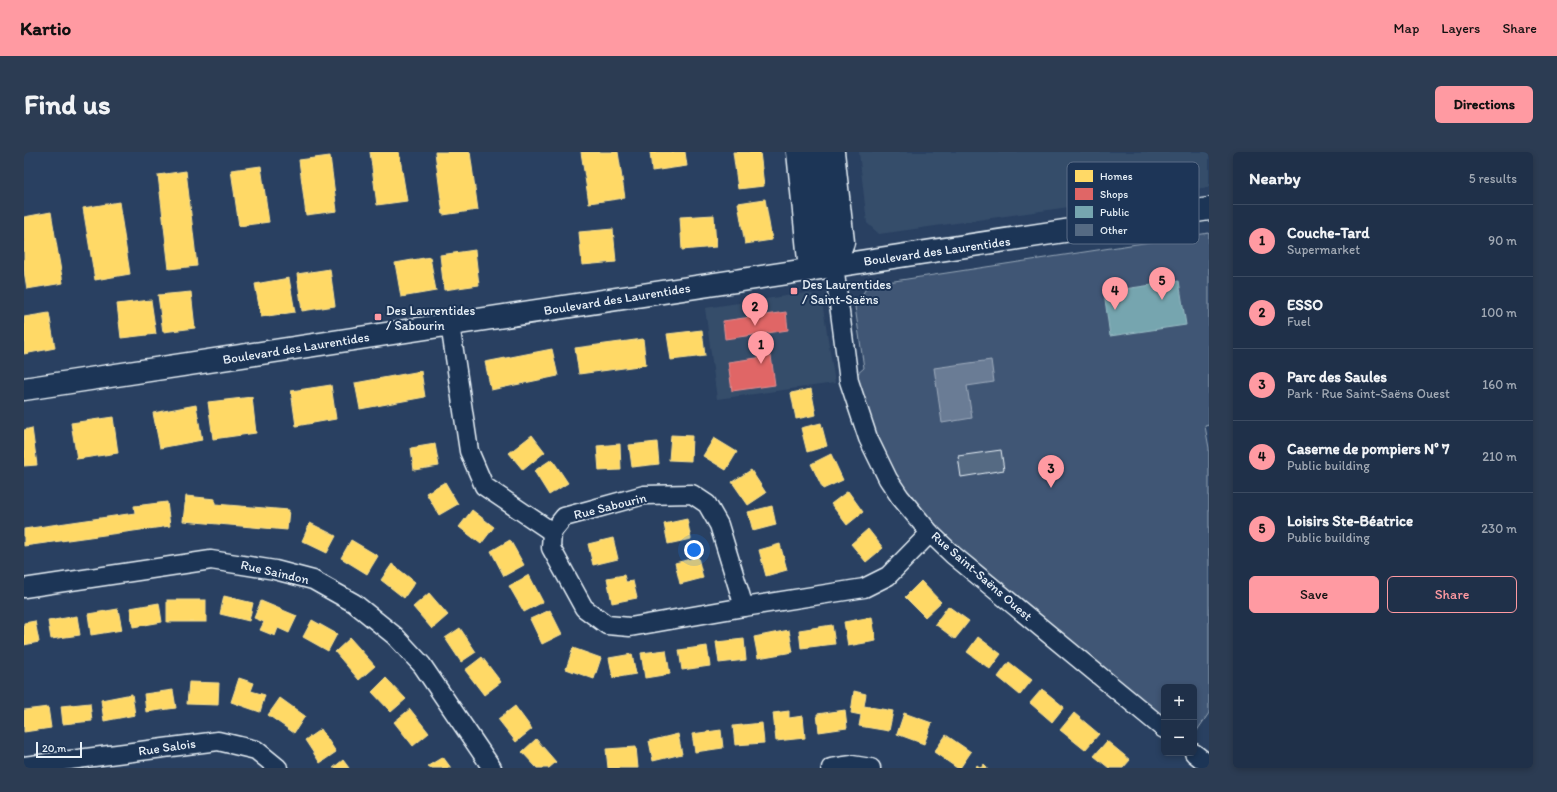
<!DOCTYPE html>
<meta charset="utf-8">
<style>
body{margin:0;font-family:Itim,sans-serif;background:#2c3c53;color:#f1f3f6}
.controls{position:absolute;right:12px;bottom:12px;display:grid;overflow:hidden;border-radius:6px;box-shadow:0 2px 6px #0003}
.controls button{width:36px;height:36px;display:grid;place-items:center;padding:0;border:0;border-bottom:1px solid #3c4b61;background:#1f3049;color:#f1f3f6;font:20px sans-serif}
.scale{position:absolute;left:12px;bottom:10px;width:46px;box-sizing:border-box;padding-left:4px;border:2px solid #e8f1f8;border-top:0;font-size:11px;line-height:14px;white-space:nowrap;color:#e8f1f8;-webkit-text-stroke:3px #1d3557;paint-order:stroke}
.you{position:absolute;left:670px;top:398px;width:14px;height:14px;margin:-10px;border:3px solid #fff;border-radius:50%;background:#1a73e8;box-shadow:0 0 0 6px #1a73e833}
.badge{display:grid;place-items:center;width:26px;height:26px;border-radius:50%;background:#ff9aa2;color:#111;font-size:13px;font-weight:700}
.pin{position:absolute;translate:-50% -33px;filter:drop-shadow(0 1px 2px #0008)}
.pin::after{content:'';position:absolute;top:21px;width:14px;height:12px;background:inherit;clip-path:polygon(0 0,100% 0,50% 100%)}
.list{margin:0;padding:0;list-style:none}
h2{display:flex;justify-content:space-between;align-items:center;height:52px;margin:0;padding:0 16px;font-size:17px}
h2 small{font-size:13px;font-weight:400;color:#a1a9b4}
.list li{display:grid;grid-template-columns:26px 1fr auto;gap:12px;align-items:center;box-sizing:border-box;height:72px;padding:0 16px;border-top:1px solid #3c4b61}
.list b{display:block;font-size:15px;white-space:nowrap}
.list p{margin:0;font-size:13px;white-space:nowrap;color:#a1a9b4}
.list em{font-size:13px;font-style:normal;color:#a1a9b4}
.actions{display:flex;gap:8px;padding:12px 16px}
.actions a{flex:1;padding:9px 0;border:1px solid #ff9aa2;border-radius:6px;text-align:center;font-size:14px;color:#ff9aa2}
.actions .main{background:#ff9aa2;color:#111}
.map{position:relative;flex:none;width:1185px;height:616px;overflow:hidden;border-radius:6px}
header{display:flex;align-items:center;gap:24px;box-sizing:border-box;height:56px;padding:0 20px;background:#ff9aa2;color:#111}
header strong{font-size:19px}
nav{display:flex;gap:22px;margin-inline-start:auto;font-size:14px}
.intro{display:flex;align-items:center;justify-content:space-between;box-sizing:border-box;height:96px;padding:0 24px}
h1{margin:0;font-size:28px}
.button{padding:10px 18px;border-radius:6px;background:#ff9aa2;color:#111;font-size:14px;font-weight:700}
main{display:flex;gap:24px;padding:0 24px}
aside{flex:1;background:#1f3049;border-radius:6px;box-shadow:0 2px 6px #0003}
.map>svg:first-child{display:block}
.built{fill:#364d6b}
.green{fill:#415774;stroke:#94a4b6}
.water{fill:#6b7c95;stroke:#9dabbd}
.homes{fill:#ffd966;stroke:#f8e092}
.shops{fill:#e06666;stroke:#e29092}
.public{fill:#76a5af;stroke:#98bcc5}
.building{fill:#556a83;stroke:#e8f1f8}
.lines{fill:none;stroke-linecap:round;stroke-linejoin:round}
.street-casing{stroke:#e8f1f8;stroke-width:21}
.secondary-casing{stroke:#e8f1f8;stroke-width:25}
.street{stroke:#1d3557;stroke-width:18}
.secondary{stroke:#1d3557;stroke-width:22}
.poi-dot{fill:#ff9aa2;stroke:#1d3557;stroke-width:1.5}
.labels{text-anchor:middle;dominant-baseline:central;stroke-width:4;stroke-linejoin:round;paint-order:stroke}
.street-label{font-size:13px;fill:#e8f1f8;stroke:#1d3557}
.poi-label{font-size:13px;fill:#e8f1f8;stroke:#1d3557;text-anchor:start}
.key{fill:#1d3557;stroke:#5a6d87;stroke-width:1}
.key-label{font-size:11px;fill:#e8f1f8}
</style>
<header>
<strong>Kartio</strong>
<nav><a>Map</a><a>Layers</a><a>Share</a></nav>
</header>
<div class="intro"><h1>Find us</h1><a class="button">Directions</a></div>
<main>
<div class="map">
<svg width="1185" height="616" viewBox="0 0 1185 616">
<rect width="100%" height="100%" fill="#294061"/>
<filter id="ink" filterUnits="userSpaceOnUse"><feTurbulence type="fractalNoise" baseFrequency=".025" numOctaves="2"/><feDisplacementMap in="SourceGraphic" scale="8" xChannelSelector="R" yChannelSelector="G"/><feConvolveMatrix kernelMatrix="1 2 1 2 8 2 1 2 1" color-interpolation-filters="sRGB"/></filter>
<g filter="url(#ink)">
<!-- built -->
<g class="built">
<polygon points="835,0 1185,0 1185,35 855,82 843,71"/>
<polygon points="782,141 788,142 799,156 811,231 693,247 681,156"/>
</g>
<!-- green -->
<polygon class="green" points="1185,81 1185,273 1181,274 1185,296 1185,561 1170,583 1170,535 1140,535 1140,577 876,345 825,229 840,216 831,155 844,133"/>
<!-- water -->
<polygon class="water" points="967,208 970,230 943,234 948,266 918,271 910,216"/>
<!-- homes -->
<g class="homes">
<polygon points="346,0 375,0 383,49 353,53"/>
<polygon points="411,0 446,0 454,58 419,63"/>
<polygon points="557,0 594,0 601,46 565,51"/>
<polygon points="626,0 661,0 663,14 628,19"/>
<polygon points="709,0 736,0 740,34 714,37"/>
<polygon points="306,4 313,59 282,63 275,8"/>
<polygon points="237,14 245,70 215,74 207,18"/>
<polygon points="162,19 173,114 145,117 134,23"/>
<polygon points="741,47 748,88 721,92 714,51"/>
<polygon points="95,50 106,122 71,128 59,56"/>
<polygon points="27,60 39,131 3,137 0,119 0,65"/>
<polygon points="690,63 692,95 658,98 656,65"/>
<polygon points="589,77 592,110 558,113 555,80"/>
<polygon points="451,98 455,133 420,138 416,103"/>
<polygon points="406,105 412,139 377,145 371,111"/>
<polygon points="306,117 311,154 278,159 273,122"/>
<polygon points="265,126 271,160 237,165 231,132"/>
<polygon points="167,140 171,176 139,180 134,143"/>
<polygon points="127,148 132,182 97,186 93,152"/>
<polygon points="25,161 31,196 0,202 0,165"/>
<polygon points="678,178 681,204 647,208 643,182"/>
<polygon points="619,187 622,213 555,222 551,196"/>
<polygon points="528,197 534,224 467,238 461,210"/>
<polygon points="397,219 401,245 336,257 331,231"/>
<polygon points="307,233 312,267 272,274 267,239"/>
<polygon points="787,237 792,263 772,267 767,241"/>
<polygon points="228,245 232,281 189,287 184,250"/>
<polygon points="172,253 178,288 136,296 129,261"/>
<polygon points="89,265 94,301 53,307 47,271"/>
<polygon points="797,271 803,294 783,300 777,276"/>
<polygon points="8,276 13,313 0,314 0,278"/>
<polygon points="508,283 521,300 499,318 485,301"/>
<polygon points="647,283 668,284 667,309 645,308"/>
<polygon points="690,286 713,300 702,318 679,304"/>
<polygon points="633,290 635,312 608,315 605,293"/>
<polygon points="411,292 415,314 390,318 387,296"/>
<polygon points="596,292 597,318 575,319 573,294"/>
<polygon points="807,302 819,328 799,337 787,312"/>
<polygon points="528,307 544,331 525,343 510,319"/>
<polygon points="727,318 742,341 724,353 708,330"/>
<polygon points="421,330 434,352 415,363 402,341"/>
<polygon points="824,339 839,360 823,373 807,352"/>
<polygon points="162,344 191,347 191,352 265,358 263,378 159,369"/>
<polygon points="143,350 146,374 0,394 0,377 111,361 110,354"/>
<polygon points="748,354 752,373 729,379 724,360"/>
<polygon points="448,358 470,375 457,392 435,375"/>
<polygon points="663,367 667,387 644,392 640,372"/>
<polygon points="286,371 312,384 303,401 278,389"/>
<polygon points="844,377 859,396 842,410 827,392"/>
<polygon points="589,386 594,407 569,413 564,392"/>
<polygon points="327,388 354,404 343,422 317,406"/>
<polygon points="486,388 500,413 480,424 467,399"/>
<polygon points="756,392 763,418 742,424 735,398"/>
<polygon points="674,405 679,426 656,432 651,411"/>
<polygon points="368,412 391,430 380,446 357,428"/>
<polygon points="505,423 519,450 500,460 485,434"/>
<polygon points="600,423 602,430 609,429 613,446 588,451 583,426"/>
<polygon points="897,429 917,450 901,465 881,445"/>
<polygon points="405,441 424,463 408,477 389,455"/>
<polygon points="200,444 229,451 225,469 196,462"/>
<rect x="143" y="448" width="39" height="22"/>
<polygon points="237,449 273,464 265,481 254,476 251,484 236,478 240,470 230,466"/>
<polygon points="135,451 138,470 109,475 106,456"/>
<polygon points="924,454 945,469 931,487 911,472"/>
<polygon points="94,457 98,478 67,483 64,462"/>
<polygon points="526,458 538,482 518,492 506,467"/>
<polygon points="53,464 56,483 27,487 24,469"/>
<polygon points="848,465 852,489 824,494 820,470"/>
<polygon points="288,468 313,482 304,499 279,485"/>
<polygon points="11,469 15,490 0,493 0,471"/>
<polygon points="808,473 811,492 777,496 775,478"/>
<polygon points="436,476 452,500 437,510 421,486"/>
<polygon points="765,478 769,500 734,506 730,485"/>
<polygon points="954,485 977,502 966,517 943,500"/>
<polygon points="326,486 351,514 335,528 311,500"/>
<polygon points="720,487 722,508 695,511 692,490"/>
<polygon points="683,494 686,514 658,518 655,498"/>
<polygon points="549,496 577,506 570,527 542,517"/>
<polygon points="642,498 646,522 621,526 617,501"/>
<polygon points="608,502 612,522 589,526 585,506"/>
<polygon points="458,505 477,530 460,543 441,518"/>
<polygon points="985,510 1008,528 996,543 974,525"/>
<polygon points="215,526 230,531 227,539 241,543 236,560 207,550"/>
<polygon points="362,526 382,547 367,560 348,540"/>
<polygon points="165,530 195,531 194,553 163,552"/>
<polygon points="1018,537 1040,555 1028,570 1006,551"/>
<polygon points="149,538 152,556 122,560 120,542"/>
<polygon points="830,539 842,542 840,554 869,559 865,579 835,574 837,563 827,561"/>
<polygon points="108,542 111,563 80,569 77,548"/>
<polygon points="256,546 281,564 270,581 244,563"/>
<polygon points="66,551 68,569 39,572 37,554"/>
<polygon points="491,554 508,577 492,590 474,567"/>
<polygon points="24,555 27,576 0,580 0,558"/>
<polygon points="386,557 405,581 389,594 370,570"/>
<polygon points="821,558 823,576 795,580 793,562"/>
<polygon points="765,559 765,566 779,564 781,586 752,589 749,561"/>
<polygon points="880,561 908,571 900,592 873,582"/>
<polygon points="1050,561 1075,582 1061,598 1036,578"/>
<polygon points="738,571 740,591 711,593 709,574"/>
<polygon points="297,577 312,600 296,611 281,588"/>
<polygon points="697,578 699,596 671,600 668,582"/>
<polygon points="654,582 658,602 629,609 625,589"/>
<polygon points="922,583 947,600 936,616 933,616 910,600"/>
<polygon points="512,587 532,610 525,616 513,616 498,600"/>
<polygon points="1083,589 1106,608 1099,616 1085,616 1070,604"/>
<polygon points="612,595 614,616 584,616 582,597"/>
<polygon points="419,605 427,616 405,616 404,614"/>
<polygon points="319,608 325,616 309,616"/>
<polygon points="960,612 964,616 951,616 953,613 957,616"/>
</g>
<!-- shops -->
<g class="shops">
<polygon points="762,160 764,178 701,187 699,169"/>
<polygon points="747,204 751,233 708,239 704,210"/>
</g>
<!-- public -->
<polygon class="public" points="1155,129 1162,173 1086,184 1080,140"/>
<!-- building -->
<polygon class="building" points="977,298 980,318 937,325 934,304"/>
<g class="lines">
<defs>
<g id="street">
<polyline points="810,114 825,229 844,286 864,327 876,345 906,381 929,403 1140,577"/>
<polyline points="426,172 445,299 460,334 528,380 540,365 566,358 620,343 668,342 683,352 695,373 720,455 840,436 864,424 906,381"/>
<polyline points="528,380 527,396 560,456 583,473 606,475 720,455"/>
<polyline points="0,436 187,408 251,418 289,428 330,451 371,484 398,513 468,616"/>
<polyline points="1170,601 1185,613"/>
<polyline points="0,614 194,589 232,598 254,616"/>
<polyline points="807,616 828,613 847,616"/>
</g>
<g id="secondary">
<polyline points="774,0 786,118"/>
<polyline points="789,0 795,36 801,94 810,114"/>
<polyline points="809,0 819,90 810,114"/>
<polyline points="0,237 1185,57"/>
</g>
</defs>
<!-- street casing -->
<use href="#street" class="street-casing"/>
<!-- secondary casing -->
<use href="#secondary" class="secondary-casing"/>
<!-- street -->
<use href="#street" class="street"/>
<!-- secondary -->
<use href="#secondary" class="secondary"/>
</g>
</g>
<!-- markers -->
<g class="poi-dot">
<rect x="766" y="135" width="8" height="8" rx="2"/>
<rect x="350" y="161" width="8" height="8" rx="2"/>
</g>
<g class="labels">
<!-- street labels -->
<g class="street-label">
<text transform="translate(913 99) rotate(-8)">Boulevard des Laurentides</text>
<text transform="translate(593 147) rotate(-9)">Boulevard des Laurentides</text>
<text transform="translate(272 196) rotate(-9)">Boulevard des Laurentides</text>
<text transform="translate(586 354) rotate(-14)">Rue Sabourin</text>
<text transform="translate(251 420) rotate(13)">Rue Saindon</text>
<text transform="translate(958 424) rotate(41)">Rue Saint-Saëns Ouest</text>
<text transform="translate(143 595) rotate(-8)">Rue Salois</text>
</g>
<!-- poi labels -->
<g class="poi-label">
<text x="778" y="132">Des Laurentides<tspan x="778" dy="15">/ Saint-Saëns</tspan></text>
<text x="362" y="158">Des Laurentides<tspan x="362" dy="15">/ Sabourin</tspan></text>
</g>
</g>
<!-- legend -->
<rect x="1043" y="10" width="132" height="82" rx="6" class="key"/>
<rect x="1051" y="18" width="18" height="12" fill="#ffd966"/>
<rect x="1051" y="36" width="18" height="12" fill="#e06666"/>
<rect x="1051" y="54" width="18" height="12" fill="#76a5af"/>
<rect x="1051" y="72" width="18" height="12" fill="#556a83"/>
<g class="key-label">
<text x="1076" y="28">Homes</text>
<text x="1076" y="46">Shops</text>
<text x="1076" y="64">Public</text>
<text x="1076" y="82">Other</text>
</g>
</svg>
<div class="controls">
<button>+</button>
<button>−</button>
</div>
<div class="scale">20 m</div>
<div class="you"></div>
<div class="pin badge" style="left:737px;top:212px">1</div>
<div class="pin badge" style="left:731px;top:174px">2</div>
<div class="pin badge" style="left:1027px;top:336px">3</div>
<div class="pin badge" style="left:1091px;top:158px">4</div>
<div class="pin badge" style="left:1138px;top:148px">5</div>
</div>
<aside>
<h2>Nearby<small>5 results</small></h2>
<ul class="list">
<li><span class="badge">1</span><div><b>Couche-Tard</b><p>Supermarket</p></div><em>90 m</em></li>
<li><span class="badge">2</span><div><b>ESSO</b><p>Fuel</p></div><em>100 m</em></li>
<li><span class="badge">3</span><div><b>Parc des Saules</b><p>Park · Rue Saint-Saëns Ouest</p></div><em>160 m</em></li>
<li><span class="badge">4</span><div><b>Caserne de pompiers N° 7</b><p>Public building</p></div><em>210 m</em></li>
<li><span class="badge">5</span><div><b>Loisirs Ste-Béatrice</b><p>Public building</p></div><em>230 m</em></li>
</ul>
<div class="actions"><a class="main">Save</a><a>Share</a></div>
</aside>
</main>
